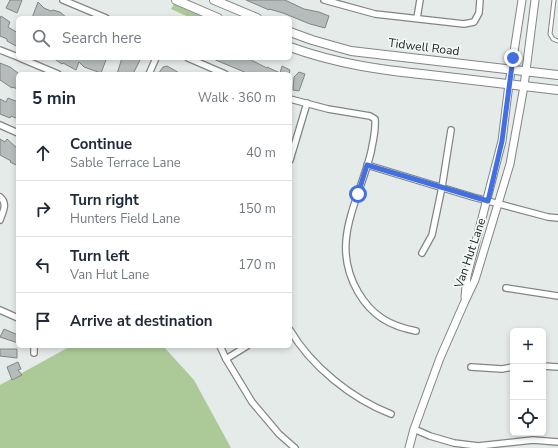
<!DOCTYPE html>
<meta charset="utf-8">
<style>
body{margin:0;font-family:"Nunito Sans",sans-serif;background:#f2f2f3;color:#1f2937}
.controls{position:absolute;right:12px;bottom:12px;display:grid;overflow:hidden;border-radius:6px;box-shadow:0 2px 6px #0003}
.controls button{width:36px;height:36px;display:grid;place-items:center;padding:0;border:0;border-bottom:1px solid #e0e1e3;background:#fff;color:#1f2937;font:20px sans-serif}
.stop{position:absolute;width:12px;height:12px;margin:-9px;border:3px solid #4370e1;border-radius:50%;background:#fff}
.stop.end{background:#4370e1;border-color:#fff;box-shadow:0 1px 4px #0008}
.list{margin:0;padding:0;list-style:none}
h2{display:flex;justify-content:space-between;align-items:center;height:52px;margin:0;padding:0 16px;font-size:17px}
h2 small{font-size:13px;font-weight:400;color:#747a83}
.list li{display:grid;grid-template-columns:26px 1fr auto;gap:12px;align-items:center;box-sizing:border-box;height:56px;padding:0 16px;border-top:1px solid #e0e1e3}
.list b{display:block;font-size:15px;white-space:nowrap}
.list p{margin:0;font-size:13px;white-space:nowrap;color:#747a83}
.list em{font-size:13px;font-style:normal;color:#747a83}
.icon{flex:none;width:22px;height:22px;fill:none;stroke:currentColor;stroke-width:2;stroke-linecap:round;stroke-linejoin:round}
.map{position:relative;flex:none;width:558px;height:448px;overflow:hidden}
.search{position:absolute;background:#fff;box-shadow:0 2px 6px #0003;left:16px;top:16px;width:276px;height:44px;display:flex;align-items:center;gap:10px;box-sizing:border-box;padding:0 14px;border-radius:6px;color:#747a83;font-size:15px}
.panel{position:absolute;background:#fff;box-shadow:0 2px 6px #0003;left:16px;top:72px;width:276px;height:276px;border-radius:6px}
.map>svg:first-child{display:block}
.green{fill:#abca98}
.building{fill:#b6bcbc;stroke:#808685}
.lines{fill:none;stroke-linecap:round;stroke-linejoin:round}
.service-casing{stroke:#818684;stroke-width:5}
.minor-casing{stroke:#818684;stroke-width:8}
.tertiary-casing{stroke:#818684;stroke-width:9}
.secondary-casing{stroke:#818684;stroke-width:10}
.service{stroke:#fff;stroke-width:3}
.minor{stroke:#fff;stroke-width:5.5}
.tertiary{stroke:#fff;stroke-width:7}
.secondary{stroke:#fff;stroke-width:8}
.route{stroke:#4370e1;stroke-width:5}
.labels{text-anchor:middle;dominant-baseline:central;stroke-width:3.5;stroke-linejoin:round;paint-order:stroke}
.street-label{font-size:12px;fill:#242625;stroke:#f2f8f6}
</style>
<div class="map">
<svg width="558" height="448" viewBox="0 0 558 448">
<rect width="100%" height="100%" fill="#e5ebe9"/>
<!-- green -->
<g class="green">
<polygon points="174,4 206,18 191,18 171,9"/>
<polygon points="71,346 163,346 194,380 231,448 0,448 0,385"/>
</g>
<!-- building -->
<g class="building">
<polygon points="10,0 22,0 17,13 6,8"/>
<polygon points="246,0 285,0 304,9 319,12 329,16 325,28 310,24 283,13 269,9 269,10"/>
<polygon points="38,2 44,8 51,11 53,10 60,12 67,18 32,18"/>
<polygon points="1,16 10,22 8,27 18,33 18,40 16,46 7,41 7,39 0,36 0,19"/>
<polygon points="53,58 101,58 106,60 101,73 84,67 79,62 76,70 63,63 62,64"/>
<polygon points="122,58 141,58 133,74 117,74"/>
<polygon points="211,58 250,58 249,59 267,68 267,67 280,73 282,66 290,70 289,74 249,74"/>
<polygon points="0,63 10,67 18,73 18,89 12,87 12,88 0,80"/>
<polygon points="167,66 181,74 158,74 163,67"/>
<polygon points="299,72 305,74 299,91 293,90 294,77"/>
<polygon points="8,98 18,102 18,119 11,116 10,118 0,114 0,99 6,102"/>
<polygon points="0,139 5,142 7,139 18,149 18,166 10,162 11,161 0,155"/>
<polygon points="4,329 18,335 18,343 0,337"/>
<polygon points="0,349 17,349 17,358 0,356"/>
<polygon points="18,362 21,369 18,370 22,375 12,380 7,367"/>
</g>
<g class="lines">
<defs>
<polyline id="service" points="554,0 550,34 553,39 558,41"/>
<g id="minor">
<polyline points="63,0 106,18"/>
<polyline points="324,0 375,14 464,24 474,22 479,13 480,0"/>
<polyline points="417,18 420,0"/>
<polyline points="0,50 18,57"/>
<polyline points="20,58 58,74"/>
<polyline points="188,58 225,74"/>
<polyline points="149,74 156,58"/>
<path d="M290 99 328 109 370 116 375 119C376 131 373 141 371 152 359 202 329 242 358 292 372 316 390 326 416 331"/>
<polyline points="0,125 18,133"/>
<polyline points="290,160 307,103"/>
<polyline points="367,165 473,197 548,217 558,218"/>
<path d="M0 197C8 203 3 212 0 220"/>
<polyline points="422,253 432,235 442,187 451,130"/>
<polyline points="506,288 558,296"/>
<polyline points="0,310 18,318"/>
<path d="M290 330C311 366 352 399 391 414"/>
<polyline points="34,346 34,353"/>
<polyline points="220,346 226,359 252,402 279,434 295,448"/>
<polyline points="226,359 247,346"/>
<polyline points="543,366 558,367"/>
<polyline points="471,367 502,369 513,367"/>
<polyline points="414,429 430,436 454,443 478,446 533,440 558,442"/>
</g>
<g id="tertiary">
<polyline points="465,297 467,276 502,141 509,84 522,0"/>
<polyline points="409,448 414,429 440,358 465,301 475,280 510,164 524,86 535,0"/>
</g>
<g id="secondary">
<polyline points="176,0 218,18"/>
<polyline points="214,0 257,18"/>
<polyline points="290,32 312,40 351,51 558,75"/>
<path d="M290 47C337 64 381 70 430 75 473 80 516 85 558 90"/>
</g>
</defs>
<!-- service casing -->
<use href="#service" class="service-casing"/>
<!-- minor casing -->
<use href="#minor" class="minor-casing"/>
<!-- tertiary casing -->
<use href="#tertiary" class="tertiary-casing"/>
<!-- secondary casing -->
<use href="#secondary" class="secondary-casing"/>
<!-- service -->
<use href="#service" class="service"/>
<!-- minor -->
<use href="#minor" class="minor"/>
<!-- tertiary -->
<use href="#tertiary" class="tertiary"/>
<!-- secondary -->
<use href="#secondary" class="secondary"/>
</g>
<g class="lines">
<!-- route -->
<polyline class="route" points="358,194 367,165 488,201 502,141 513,58"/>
</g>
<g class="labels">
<!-- street labels -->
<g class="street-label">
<text transform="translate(424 47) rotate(7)">Tidwell Road</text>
<text transform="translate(470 253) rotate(-71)">Van Hut Lane</text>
</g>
</g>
</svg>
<div class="controls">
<button>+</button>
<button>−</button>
<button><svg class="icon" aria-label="locate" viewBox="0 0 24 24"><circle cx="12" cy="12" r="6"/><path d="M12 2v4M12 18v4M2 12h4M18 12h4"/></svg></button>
</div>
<div class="stop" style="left:358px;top:194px"></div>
<div class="stop end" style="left:513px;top:58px"></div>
<div class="search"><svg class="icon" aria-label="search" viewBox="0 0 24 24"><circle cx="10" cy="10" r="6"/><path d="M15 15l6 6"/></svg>Search here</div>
<section class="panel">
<h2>5 min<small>Walk · 360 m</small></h2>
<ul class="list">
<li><svg class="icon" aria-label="ahead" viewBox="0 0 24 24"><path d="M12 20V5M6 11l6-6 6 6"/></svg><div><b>Continue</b><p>Sable Terrace Lane</p></div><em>40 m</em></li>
<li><svg class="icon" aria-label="right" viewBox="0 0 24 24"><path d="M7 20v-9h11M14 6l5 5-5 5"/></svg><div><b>Turn right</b><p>Hunters Field Lane</p></div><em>150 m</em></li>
<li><svg class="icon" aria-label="left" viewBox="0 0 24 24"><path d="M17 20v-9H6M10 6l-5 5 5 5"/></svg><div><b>Turn left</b><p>Van Hut Lane</p></div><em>170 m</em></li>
<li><svg class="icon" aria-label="arrive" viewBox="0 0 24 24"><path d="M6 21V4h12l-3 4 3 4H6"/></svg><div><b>Arrive at destination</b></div></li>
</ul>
</section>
</div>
